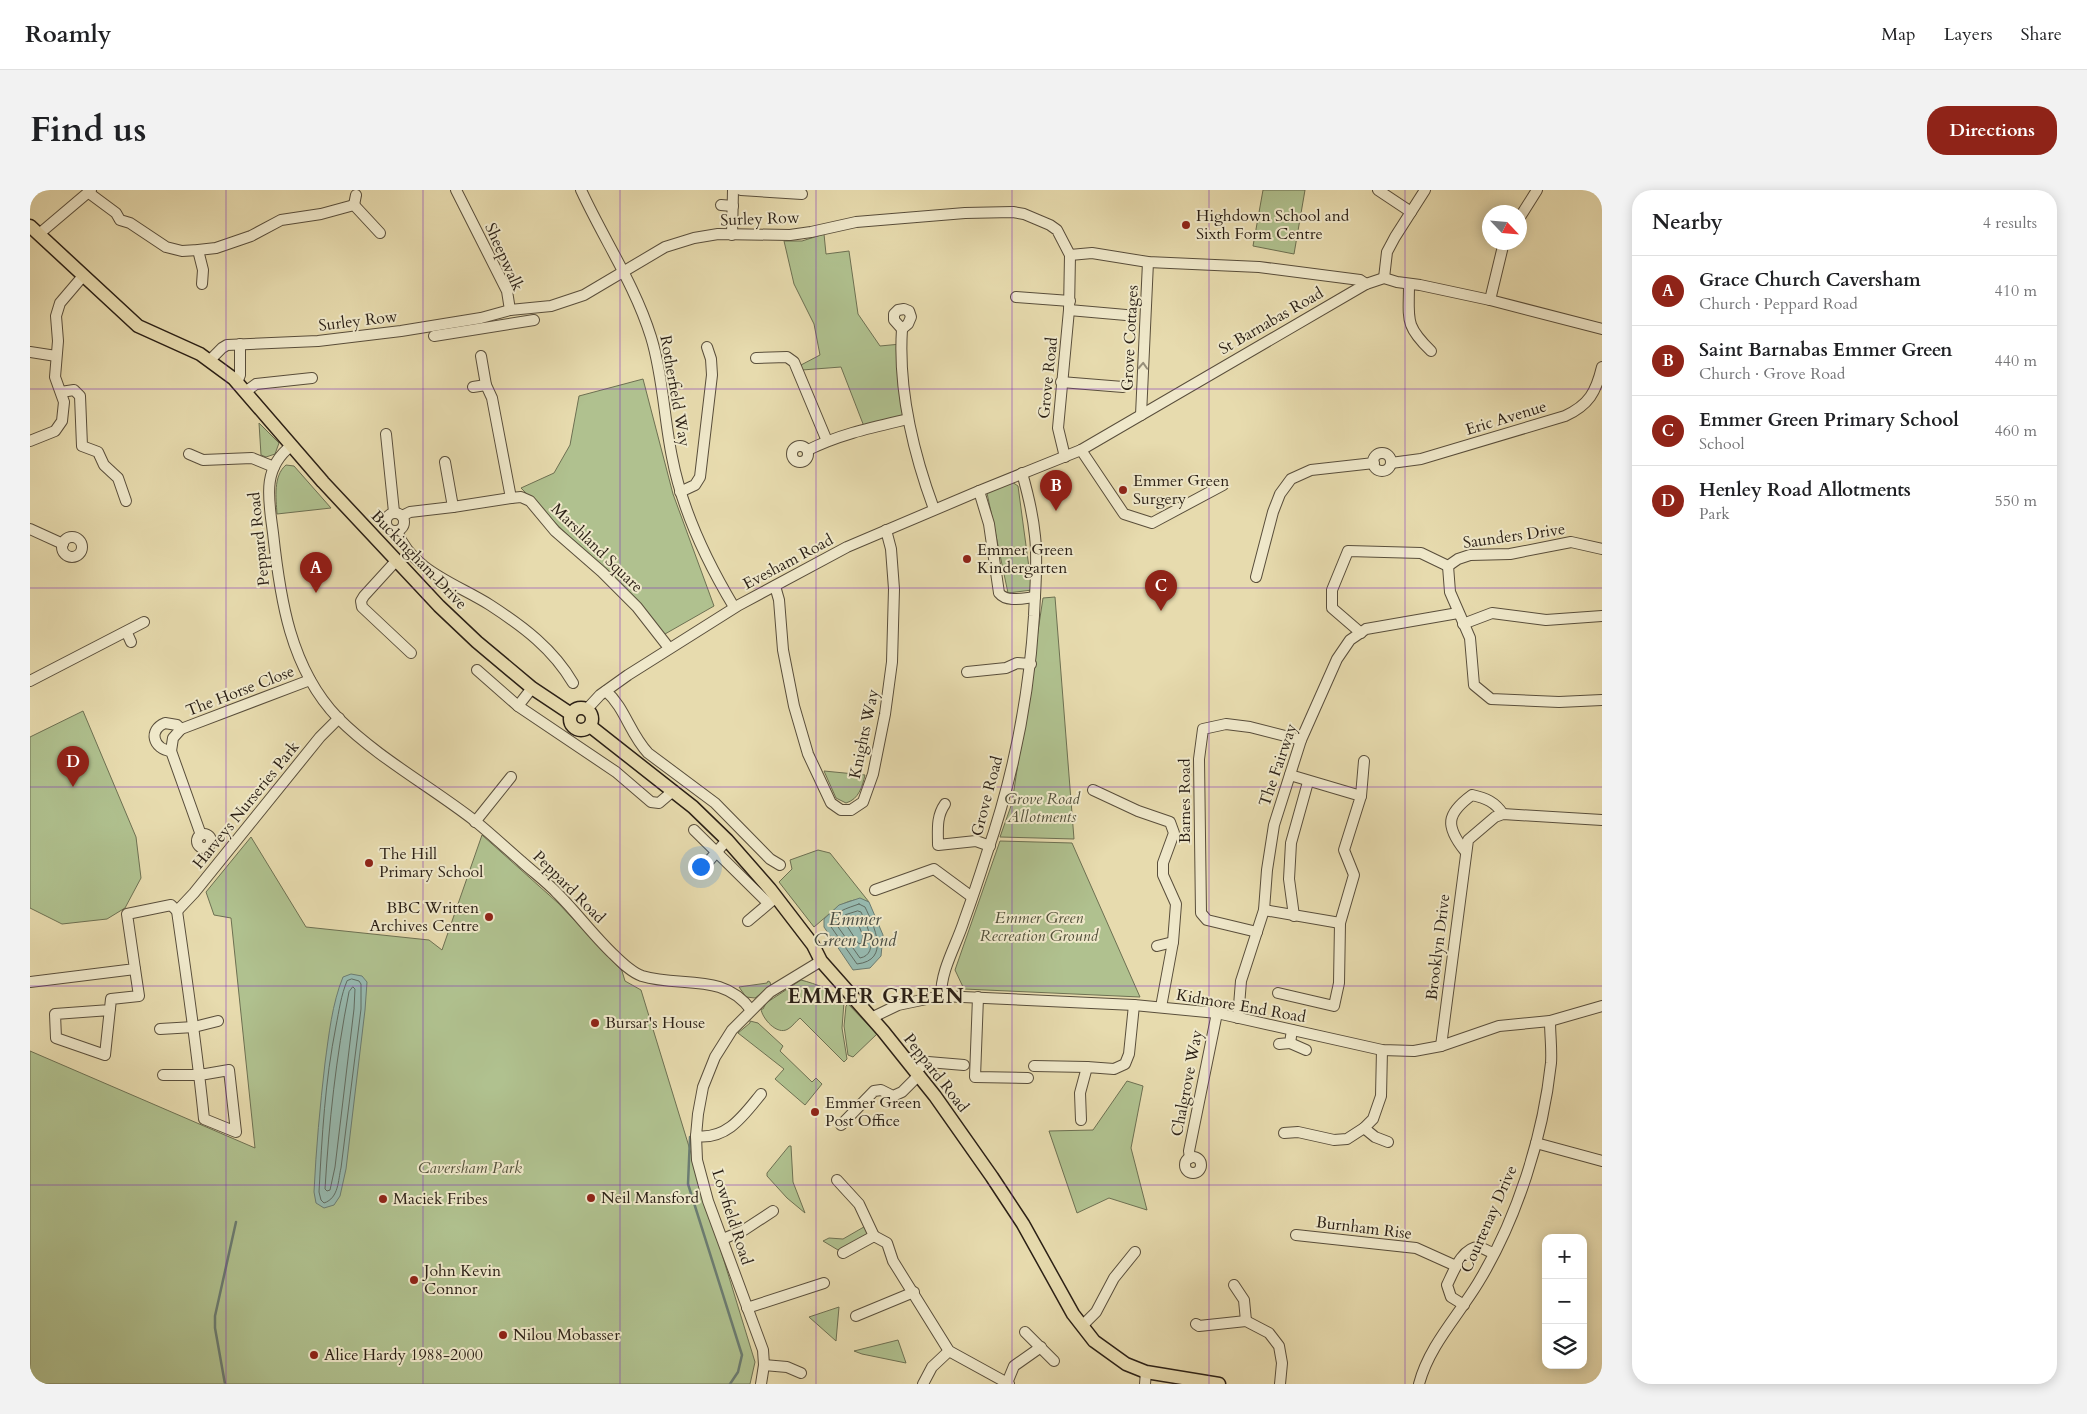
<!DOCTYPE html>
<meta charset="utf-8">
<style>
body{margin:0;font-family:Cardo,serif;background:#f2f2f2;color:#202124}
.controls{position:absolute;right:15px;bottom:15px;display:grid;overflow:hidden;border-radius:10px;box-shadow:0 2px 12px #0003}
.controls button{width:45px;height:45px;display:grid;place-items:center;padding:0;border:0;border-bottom:1px solid #e0e0e0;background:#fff;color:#202124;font:25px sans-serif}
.compass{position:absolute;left:1452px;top:15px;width:45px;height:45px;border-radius:50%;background:#fff;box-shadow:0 2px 12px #0003;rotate:116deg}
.you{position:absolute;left:670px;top:676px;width:18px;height:18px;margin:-12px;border:4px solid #fff;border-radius:50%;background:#1a73e8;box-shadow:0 0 0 8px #1a73e833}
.badge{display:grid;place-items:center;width:32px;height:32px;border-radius:50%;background:#8f2418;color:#fff;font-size:16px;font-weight:700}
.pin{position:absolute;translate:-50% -41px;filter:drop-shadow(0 1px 2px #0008)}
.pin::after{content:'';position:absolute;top:26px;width:18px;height:15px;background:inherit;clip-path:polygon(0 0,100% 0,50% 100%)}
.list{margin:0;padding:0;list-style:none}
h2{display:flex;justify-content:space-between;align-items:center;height:65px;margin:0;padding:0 20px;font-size:21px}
h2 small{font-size:16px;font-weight:400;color:#757577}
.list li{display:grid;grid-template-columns:32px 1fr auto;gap:15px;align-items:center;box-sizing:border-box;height:70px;padding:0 20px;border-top:1px solid #e0e0e0}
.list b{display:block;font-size:19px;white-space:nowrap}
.list p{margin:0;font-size:16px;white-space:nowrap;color:#757577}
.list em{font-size:16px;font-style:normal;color:#757577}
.icon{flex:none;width:28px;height:28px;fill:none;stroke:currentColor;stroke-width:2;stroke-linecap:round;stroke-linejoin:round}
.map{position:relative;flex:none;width:1572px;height:1194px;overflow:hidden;border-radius:20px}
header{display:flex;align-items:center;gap:30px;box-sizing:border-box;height:70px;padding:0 25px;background:#fff;border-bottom:1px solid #e0e0e0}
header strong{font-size:24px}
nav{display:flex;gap:28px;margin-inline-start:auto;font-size:18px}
.intro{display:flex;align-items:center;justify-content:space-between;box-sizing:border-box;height:120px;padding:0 30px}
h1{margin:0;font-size:35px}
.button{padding:12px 22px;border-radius:20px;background:#8f2418;color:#fff;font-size:18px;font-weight:700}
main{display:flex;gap:30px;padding:0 30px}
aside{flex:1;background:#fff;border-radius:20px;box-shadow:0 2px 12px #0003}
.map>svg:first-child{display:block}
.green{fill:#b0c18f;stroke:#6d7052}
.water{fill:#97bab0;stroke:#6b7c72}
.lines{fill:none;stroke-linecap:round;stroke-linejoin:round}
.shore{stroke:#606c62;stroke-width:1}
.stream{stroke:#6b7c72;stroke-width:2.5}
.minor-casing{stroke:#594e3b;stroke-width:12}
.major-casing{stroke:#2a1f15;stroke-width:15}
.minor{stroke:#efe8ca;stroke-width:10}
.major{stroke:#e7dbae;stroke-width:12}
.oneway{stroke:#968e79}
.grid{fill:none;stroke:#7b2cbf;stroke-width:1;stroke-opacity:0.55}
.poi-dot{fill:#8f2418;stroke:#efe8ca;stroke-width:2}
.labels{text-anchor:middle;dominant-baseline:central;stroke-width:4;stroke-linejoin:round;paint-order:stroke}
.poi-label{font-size:16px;fill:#2a1f15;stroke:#efe8ca;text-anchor:start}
.street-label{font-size:16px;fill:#2a1f15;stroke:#efe8ca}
.park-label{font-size:16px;font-style:italic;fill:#52503a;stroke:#efe8ca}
.water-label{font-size:18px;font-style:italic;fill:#4b4e44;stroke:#efe8ca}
.district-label{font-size:21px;font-weight:bold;letter-spacing:1px;fill:#2a1f15;stroke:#efe8ca}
</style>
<header>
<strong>Roamly</strong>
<nav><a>Map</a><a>Layers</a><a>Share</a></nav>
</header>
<div class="intro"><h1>Find us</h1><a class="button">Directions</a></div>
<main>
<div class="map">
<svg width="1572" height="1194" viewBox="0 0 1572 1194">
<rect width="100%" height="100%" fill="#e7dbae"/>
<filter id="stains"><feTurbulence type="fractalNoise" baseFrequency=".004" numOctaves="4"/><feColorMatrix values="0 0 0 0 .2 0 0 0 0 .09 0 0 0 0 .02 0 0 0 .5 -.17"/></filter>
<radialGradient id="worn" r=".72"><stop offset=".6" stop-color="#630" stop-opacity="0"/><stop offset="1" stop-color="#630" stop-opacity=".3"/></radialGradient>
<!-- green -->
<g class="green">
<polygon points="1233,0 1275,0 1264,64 1223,56"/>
<polygon points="794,44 796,64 819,61 828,124 850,156 871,154 878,229 835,239 811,177 772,180 771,175 790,165 784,134 764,94 754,51 772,51"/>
<polygon points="613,189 643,304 684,416 635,444 491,298 524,283 540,255 549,206"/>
<polygon points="229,233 249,253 245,264 236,267 231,265"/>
<path d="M256 275 264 276 301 318 247 324C246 308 243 286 256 275Z"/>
<polygon points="982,292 988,296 1002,400 978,403 957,303"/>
<polygon points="1025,407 1044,649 970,647 982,613 1013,408"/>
<polygon points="53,521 106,647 111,688 95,718 77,729 32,734 0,718 0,547"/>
<path d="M794 581 835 585C832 597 829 609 816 613L806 608Z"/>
<polygon points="452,645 528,713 592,781 595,791 611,800 725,1172 720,1194 0,1194 0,861 225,958 201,728 184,725 176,702 221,647 276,737 399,750 412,760"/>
<polygon points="970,651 1042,653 1110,807 934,799 925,780"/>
<path d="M788 660 800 663 839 712C817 703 800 724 784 737L749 692 762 679 760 670Z"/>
<path d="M771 790C786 794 804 800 814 812L812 838 817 869 814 872 770 828C766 831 762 837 758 839 747 846 732 828 731 819H733L736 813Z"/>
<polygon points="738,791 740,792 741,796 725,808 716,807 709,797 737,793"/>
<polygon points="818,814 847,844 823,867 818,865 814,836 816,816"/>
<polygon points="720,831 728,833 753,856 750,861 782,892 786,888 792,894 775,915 745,889 754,879 708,843 720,833"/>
<polygon points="1097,891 1113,896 1101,958 1117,1020 1079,1008 1047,1023 1019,941 1063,940"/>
<polygon points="759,956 761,956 763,992 775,1023 757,1008 737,986 737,983"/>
<polygon points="839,1034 844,1046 813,1063 793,1051 799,1048 813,1049"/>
<polygon points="809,1117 806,1151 779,1127"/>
<polygon points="868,1150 876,1173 832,1164 824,1161"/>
</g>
<!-- water -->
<g class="water">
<polygon points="830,708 839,712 853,745 851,766 840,778 823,780 794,737 794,729 809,715"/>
<path d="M321 784 332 786 337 792 335 820 316 979 310 1006 304 1015 294 1018 286 1013 284 1002C286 959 290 916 295 873 299 844 302 814 313 787Z"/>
</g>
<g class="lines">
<!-- shore -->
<g class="shore">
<path d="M829 714 835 717C844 736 861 770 827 774L799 734C802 722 818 718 829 714Z"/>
<path d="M828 721 831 722C836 733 851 764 830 768L806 734 815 725Z"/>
<polygon points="824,730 827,731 833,746 831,754 828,753 817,736 819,732"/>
<path d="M322 789 329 791 331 794V819L311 978C308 990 309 1008 294 1013L291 1010 289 1002C292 946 295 891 306 836 309 821 311 805 317 791Z"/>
<path d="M323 797 325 799 324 819 305 977 300 1000 297 1001 295 999C299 932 306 867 319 802Z"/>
</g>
<!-- stream -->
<g class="stream">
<polyline points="660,947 658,994 712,1165 708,1182 700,1194"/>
<polyline points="195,1194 185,1138 185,1126 206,1032"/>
</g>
<defs>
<g id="minor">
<polyline points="426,0 477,101 480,120"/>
<path d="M551 0C574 50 605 95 621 147 633 186 634 228 642 267 652 320 677 372 704 417"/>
<polyline points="711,0 772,4"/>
<polyline points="1348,0 1381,22"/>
<polyline points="59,3 86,23 90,30 100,33 136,57 152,61 168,60 186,58 221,46 251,30 291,24 324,15 350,43"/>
<polyline points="324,15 326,5"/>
<polyline points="691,15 703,16"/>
<polyline points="1490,27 1507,0"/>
<polyline points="9,44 61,0"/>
<polyline points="702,45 703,0"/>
<polyline points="168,60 173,80 172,94"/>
<polyline points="1040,65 1062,63 1118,72 1229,77 1330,90 1336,94"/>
<polyline points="1354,88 1357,62 1365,47 1395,0"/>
<path d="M1379 94C1379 129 1374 135 1401 161"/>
<polyline points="986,107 1040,111"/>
<polyline points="1460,110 1474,52"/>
<polygon points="874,119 879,121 881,127 878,134 872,139 864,130 864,124 868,120"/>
<polyline points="1039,120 1096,125"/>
<path d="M872 139C868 200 883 262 904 319"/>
<polyline points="404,146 504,130"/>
<polyline points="0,162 26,166"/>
<polyline points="451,166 456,195 462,208 481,308"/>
<polyline points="726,168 757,167 764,172 797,251"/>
<polyline points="180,170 192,158 197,155 288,151 371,141 451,128 480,120 521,116 554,105 635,57 664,48 688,44 760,45 781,42 826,32 935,23 983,22 994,24 1020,35 1027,40 1040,65 1039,120 1028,238 1035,267"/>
<polyline points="1031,192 1093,197"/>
<polyline points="207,193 210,185 210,154"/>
<polyline points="443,197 456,195"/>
<polyline points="31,202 44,200 50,206 52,256 68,262 74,275 88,288 96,311"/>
<polyline points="215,202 226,194 282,188"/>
<polyline points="1111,225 1118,72"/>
<polyline points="356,244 364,322"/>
<polyline points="0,251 25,241 32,231 34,212 25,187 28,151 26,126 30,113 53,86"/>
<circle cx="770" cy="264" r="8"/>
<path d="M261 256C231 279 239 311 243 343 250 408 260 478 308 528 348 568 400 596 445 631 461 644 476 658 491 671 503 682 517 692 528 704 547 723 563 745 583 764 591 772 601 782 612 786 651 798 693 782 721 820"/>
<path d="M778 260C810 244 844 237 878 229"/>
<polyline points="1051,260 1094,324 1122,333 1193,295"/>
<circle cx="1352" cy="272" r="9"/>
<polyline points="159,264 173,270 222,268 244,277"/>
<polyline points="415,272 423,317"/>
<path d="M1361 273 1391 269 1535 226C1559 215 1566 202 1572 177"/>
<path d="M949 301 959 334 969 403C977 413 994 408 1005 407"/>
<polyline points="650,302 665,295 670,287 682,185 681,169 677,157"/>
<circle cx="365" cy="332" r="9"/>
<polyline points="372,326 380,322 423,317 481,308 491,307 500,311 525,341 572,382 607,417 639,458"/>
<polyline points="0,339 33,354"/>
<path d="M367 341C382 381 427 394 460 415 494 437 523 459 543 493"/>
<circle cx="42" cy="357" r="10"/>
<polyline points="365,372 334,406 331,411 332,417 381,463"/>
<polyline points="1418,376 1420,402 1440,448 1444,495 1461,509 1529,512 1572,510"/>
<polyline points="1418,376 1428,369 1440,365 1480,364 1541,352 1572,359"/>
<polyline points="1226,387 1243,322 1250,304 1261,289 1281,280 1344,273"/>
<polyline points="745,396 749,410 753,460 764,516 778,564 801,613 811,620 821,620 833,612 843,584 855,524 862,472 864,399 861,359 856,340"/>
<polyline points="1433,434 1462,423 1516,430 1572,426"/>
<polyline points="97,443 101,452"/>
<polyline points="1331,443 1302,418 1302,400 1318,361 1391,363 1418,376"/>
<polyline points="447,480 488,516 586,582 621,612 629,613 643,601"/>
<polyline points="937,482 976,478 987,473 1001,474"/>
<polyline points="0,491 114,432"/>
<path d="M576 501C595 518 600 544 618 563L685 613 740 669 750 675"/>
<polyline points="488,516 502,498"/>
<polyline points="557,519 570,505 598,485 709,415 817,357 949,301 1051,260 1336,94 1354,88 1367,92 1390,95 1460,110 1572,139"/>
<path d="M135 533 147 535 151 539 143 548 141 561C123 559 118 540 135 533Z"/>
<polyline points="151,539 280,490"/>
<polyline points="141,561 171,645"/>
<polyline points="1063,600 1108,621 1140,632 1144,643 1133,673 1133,685 1146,714 1143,752 1131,817"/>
<polyline points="1331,606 1334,571"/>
<path d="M915 614C906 627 908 640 908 655L946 651 960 656"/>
<polyline points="445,632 481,587"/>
<polyline points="664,640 738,713"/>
<circle cx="174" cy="651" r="7"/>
<path d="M1435 661C1415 636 1416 624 1442 605 1456 608 1465 612 1473 624"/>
<polyline points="671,680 697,650"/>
<polyline points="845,700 904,679 942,707"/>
<polyline points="1234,720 1310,733"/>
<polyline points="147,721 164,703 290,547 309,528"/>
<polyline points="1264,726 1259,689 1261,653 1278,592"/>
<polyline points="718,731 744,709"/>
<polyline points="1227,742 1177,730 1171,723 1169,569 1173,539 1196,534 1220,537 1271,550"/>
<polyline points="1127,756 1143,752"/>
<path d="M0 792 105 779 97 724 141 715 147 721C157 790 167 859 174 929L206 942 199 880 170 885H133"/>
<polyline points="1248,803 1304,816 1309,793 1310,733 1324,685 1314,660 1331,606 1260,585"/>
<path d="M911 806C911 779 926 756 934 731 942 709 949 688 956 666 983 588 999 508 1004 426 1005 400 1008 372 1005 346 1003 325 998 304 992 283"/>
<polyline points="948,807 945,887 998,888"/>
<polyline points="80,820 25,824 26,848 75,865 81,809 109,806 105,779"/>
<polyline points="841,828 868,815 911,806 1104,815 1187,823 1352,860 1384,861 1411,856 1469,836 1520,831 1572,816"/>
<polyline points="1208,828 1211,791 1234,720 1237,680 1244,635 1271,550 1307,469 1320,450 1336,439 1428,423"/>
<polyline points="130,839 164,837 188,831"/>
<polyline points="1260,853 1276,860"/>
<polyline points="1249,854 1260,853 1262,840"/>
<polyline points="1411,856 1438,650 1465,627 1473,624 1572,630"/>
<polyline points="1004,876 1057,877"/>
<polyline points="885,881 898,872 934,875"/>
<polyline points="1051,930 1050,903 1057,877 1084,879 1095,874 1099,864 1104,815"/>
<polyline points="811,935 844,901 851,900 863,906 872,902 889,885"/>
<polyline points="1334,938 1345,947 1358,952"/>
<polyline points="1254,943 1268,942 1304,950 1317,949 1334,938 1343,929 1351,906 1352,860"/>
<path d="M666 946C697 950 713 926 731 904"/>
<polyline points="1506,953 1572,971"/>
<circle cx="1163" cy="975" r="8"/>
<polyline points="1160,968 1159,961 1187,823"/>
<polyline points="807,990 829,1014 844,1046"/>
<polyline points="1266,1045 1386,1058 1426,1076"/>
<polyline points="693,1049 714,1040 743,1021"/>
<polyline points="813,1063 844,1046 857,1053 863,1071 919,1161 979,1194"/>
<polyline points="1204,1095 1214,1110 1216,1131"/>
<path d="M1434 1115 1421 1107 1417 1095C1423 1083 1432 1057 1449 1057 1453 1058 1459 1062 1464 1063"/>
<polyline points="717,1118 794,1093"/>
<polyline points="826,1126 884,1102"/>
<polyline points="1166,1134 1169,1136 1216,1131 1239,1143 1249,1156 1252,1173 1250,1194"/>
<polyline points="1052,1136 1066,1122 1084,1088 1105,1062"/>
<polyline points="995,1142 1024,1171"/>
<polyline points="734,1175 757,1177 771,1183"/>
<polyline points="977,1193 984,1176 1011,1157"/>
<polyline points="731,1194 734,1175 733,1160 678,1011 667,970 666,946 668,924 673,897 685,867 702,840 740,802 791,771"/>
<polyline points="893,1194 902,1177 919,1161"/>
<polyline points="1115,1194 1116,1182"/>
<path d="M1389 1194C1399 1156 1428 1126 1448 1093 1487 1029 1513 947 1521 873 1522 860 1520 845 1520 831"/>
</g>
<g id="major">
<polyline points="0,36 108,136 170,164 204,189 293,292 409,416 447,452 502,498 541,524"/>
<circle cx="551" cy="529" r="11"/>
<polyline points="560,536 663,617 697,650 740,699 783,755 791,771 853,841 905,906 962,987 993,1034 1043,1124 1064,1151 1096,1174 1116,1182 1189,1194"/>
</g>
</defs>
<!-- minor casing -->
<use href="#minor" class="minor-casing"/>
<!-- major casing -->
<use href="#major" class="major-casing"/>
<!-- minor -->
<use href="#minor" class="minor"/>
<!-- major -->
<use href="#major" class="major"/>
</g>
<!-- one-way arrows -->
<defs><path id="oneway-chevron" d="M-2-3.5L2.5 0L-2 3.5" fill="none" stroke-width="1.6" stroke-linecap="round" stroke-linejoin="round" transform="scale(1.25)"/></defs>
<use class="oneway" href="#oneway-chevron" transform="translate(1113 176) rotate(-87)"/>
<!-- grid -->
<path class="grid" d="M196 0V1194M393 0V1194M590 0V1194M786 0V1194M982 0V1194M1179 0V1194M1375 0V1194M0 199H1572M0 398H1572M0 597H1572M0 796H1572M0 995H1572"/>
<!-- markers -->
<g class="poi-dot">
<circle cx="1156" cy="35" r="5"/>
<circle cx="1093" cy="300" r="5"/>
<circle cx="937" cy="369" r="5"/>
<circle cx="339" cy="673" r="5"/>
<circle cx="459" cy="727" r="5"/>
<circle cx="565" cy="833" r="5"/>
<circle cx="785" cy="922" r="5"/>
<circle cx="561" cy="1008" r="5"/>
<circle cx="353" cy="1009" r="5"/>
<circle cx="384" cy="1090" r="5"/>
<circle cx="473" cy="1145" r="5"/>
<circle cx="284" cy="1165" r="5"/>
</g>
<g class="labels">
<!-- poi labels -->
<g class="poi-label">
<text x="1166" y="26">Highdown School and<tspan x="1166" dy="18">Sixth Form Centre</tspan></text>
<text x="1103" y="291">Emmer Green<tspan x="1103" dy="18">Surgery</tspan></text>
<text x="947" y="360">Emmer Green<tspan x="947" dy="18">Kindergarten</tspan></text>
<text x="349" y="664">The Hill<tspan x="349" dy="18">Primary School</tspan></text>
<text x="449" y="718" text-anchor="end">BBC Written<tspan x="449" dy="18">Archives Centre</tspan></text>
<text x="575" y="833">Bursar's House</text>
<text x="795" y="913">Emmer Green<tspan x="795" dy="18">Post Office</tspan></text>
<text x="571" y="1008">Neil Mansford</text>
<text x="363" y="1009">Maciek Fribes</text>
<text x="394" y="1081">John Kevin<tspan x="394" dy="18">Connor</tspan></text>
<text x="483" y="1145">Nilou Mobasser</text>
<text x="294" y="1165">Alice Hardy 1988-2000</text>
</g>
<!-- street labels -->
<g class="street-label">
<text transform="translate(730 29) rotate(-2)">Surley Row</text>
<text transform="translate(474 67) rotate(66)">Sheepwalk</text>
<text transform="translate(328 131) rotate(-7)">Surley Row</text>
<text transform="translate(1241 131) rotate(-30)">St Barnabas Road</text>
<text transform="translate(1100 148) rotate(-87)">Grove Cottages</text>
<text transform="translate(1018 188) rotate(-84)">Grove Road</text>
<text transform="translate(645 201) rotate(80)">Rotherfield Way</text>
<text transform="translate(1476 228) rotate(-17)">Eric Avenue</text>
<text transform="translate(1484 346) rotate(-8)">Saunders Drive</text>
<text transform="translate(229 349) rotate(-96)">Peppard Road</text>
<text transform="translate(567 358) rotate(44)">Marshland Square</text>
<text transform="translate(389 370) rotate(46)">Buckingham Drive</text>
<text transform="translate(758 372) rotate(-28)">Evesham Road</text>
<text transform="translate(210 501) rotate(-21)">The Horse Close</text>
<text transform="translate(834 544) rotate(-78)">Knights Way</text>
<text transform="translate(1248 575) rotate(-71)">The Fairway</text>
<text transform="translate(957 606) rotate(-75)">Grove Road</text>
<text transform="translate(1155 611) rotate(-90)">Barnes Road</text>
<text transform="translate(216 615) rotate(-51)">Harveys Nurseries Park</text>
<text transform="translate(539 697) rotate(45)">Peppard Road</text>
<text transform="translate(1408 757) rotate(-83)">Brooklyn Drive</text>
<text transform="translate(1211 816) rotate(10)">Kidmore End Road</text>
<text transform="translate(906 883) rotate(52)">Peppard Road</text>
<text transform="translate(1157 893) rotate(-79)">Chalgrove Way</text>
<text transform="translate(702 1027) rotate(72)">Lowfield Road</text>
<text transform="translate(1459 1029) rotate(-66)">Courtenay Drive</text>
<text transform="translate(1334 1038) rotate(7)">Burnham Rise</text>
</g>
<!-- park labels -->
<g class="park-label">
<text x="1012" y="609">Grove Road<tspan x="1012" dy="18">Allotments</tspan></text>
<text x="1009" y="728">Emmer Green<tspan x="1009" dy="18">Recreation Ground</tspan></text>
<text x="440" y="978">Caversham Park</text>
</g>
<!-- water labels -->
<g class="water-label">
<text x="825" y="729">Emmer<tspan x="825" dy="21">Green Pond</tspan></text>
</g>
<!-- district labels -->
<g class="district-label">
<text x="846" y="806">EMMER GREEN</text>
</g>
</g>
<rect width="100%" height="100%" filter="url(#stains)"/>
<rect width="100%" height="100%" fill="url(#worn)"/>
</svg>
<div class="controls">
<button>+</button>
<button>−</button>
<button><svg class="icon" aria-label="layers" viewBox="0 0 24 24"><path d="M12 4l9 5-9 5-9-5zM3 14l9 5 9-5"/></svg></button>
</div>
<svg class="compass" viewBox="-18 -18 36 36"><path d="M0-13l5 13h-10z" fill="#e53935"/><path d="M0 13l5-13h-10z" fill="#757577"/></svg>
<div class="you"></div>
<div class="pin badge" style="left:286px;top:403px">A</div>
<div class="pin badge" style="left:1026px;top:321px">B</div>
<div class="pin badge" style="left:1131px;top:421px">C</div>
<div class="pin badge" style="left:43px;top:597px">D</div>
</div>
<aside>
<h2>Nearby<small>4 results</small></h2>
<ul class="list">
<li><span class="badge">A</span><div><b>Grace Church Caversham</b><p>Church · Peppard Road</p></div><em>410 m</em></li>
<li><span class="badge">B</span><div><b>Saint Barnabas Emmer Green</b><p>Church · Grove Road</p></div><em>440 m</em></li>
<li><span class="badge">C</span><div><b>Emmer Green Primary School</b><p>School</p></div><em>460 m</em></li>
<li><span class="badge">D</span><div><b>Henley Road Allotments</b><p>Park</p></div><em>550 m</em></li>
</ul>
</aside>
</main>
